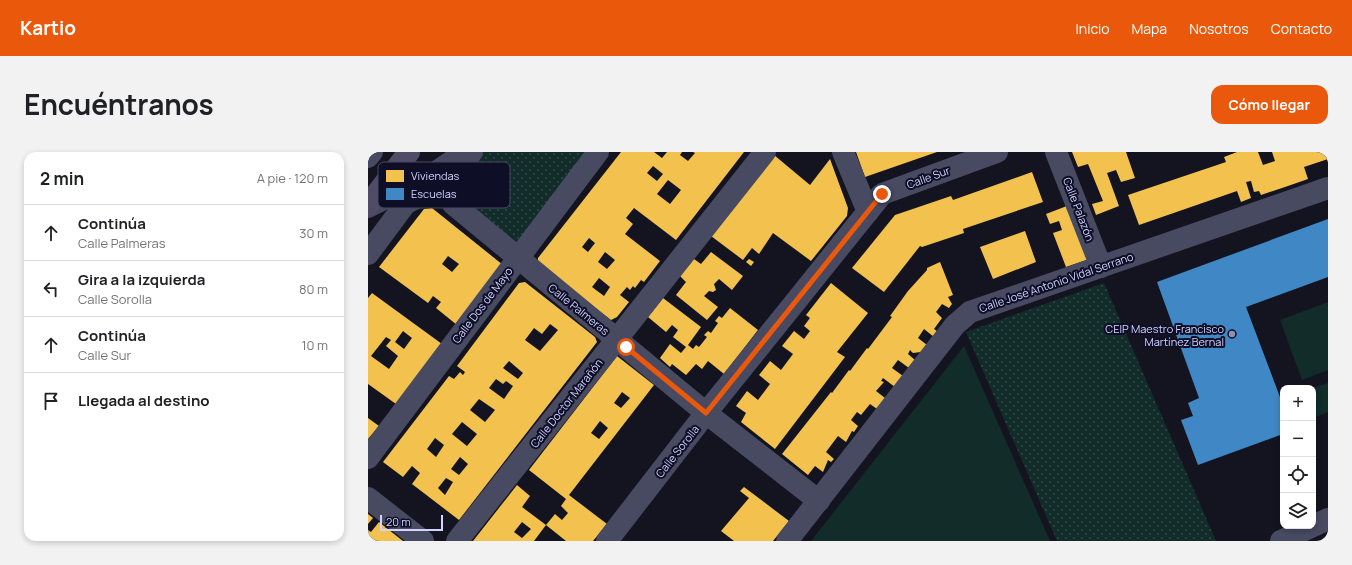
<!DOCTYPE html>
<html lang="es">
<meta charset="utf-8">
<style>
body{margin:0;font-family:Manrope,sans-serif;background:#f2f2f2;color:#202124}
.controls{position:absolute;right:12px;bottom:12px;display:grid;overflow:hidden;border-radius:8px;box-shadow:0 2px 6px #0003}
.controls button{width:36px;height:36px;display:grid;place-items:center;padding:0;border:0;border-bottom:1px solid #e0e0e0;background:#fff;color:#202124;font:20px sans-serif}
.scale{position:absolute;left:12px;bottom:10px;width:63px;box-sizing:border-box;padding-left:4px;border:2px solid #d2d4ff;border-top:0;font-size:11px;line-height:14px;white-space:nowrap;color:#d2d4ff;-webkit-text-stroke:3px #0e0e26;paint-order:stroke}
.stop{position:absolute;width:12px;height:12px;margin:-9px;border:3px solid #ea580c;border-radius:50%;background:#fff}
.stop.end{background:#ea580c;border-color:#fff;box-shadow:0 1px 4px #0008}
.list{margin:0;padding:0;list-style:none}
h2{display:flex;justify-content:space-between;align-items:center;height:52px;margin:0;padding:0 16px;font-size:17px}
h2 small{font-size:13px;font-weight:400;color:#757577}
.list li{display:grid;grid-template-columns:26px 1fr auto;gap:12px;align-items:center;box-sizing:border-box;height:56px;padding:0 16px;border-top:1px solid #e0e0e0}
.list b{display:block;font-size:15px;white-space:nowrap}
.list p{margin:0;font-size:13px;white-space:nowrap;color:#757577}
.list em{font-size:13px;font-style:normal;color:#757577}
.icon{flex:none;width:22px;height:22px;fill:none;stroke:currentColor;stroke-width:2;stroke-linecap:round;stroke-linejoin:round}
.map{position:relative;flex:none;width:960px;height:389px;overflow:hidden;border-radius:12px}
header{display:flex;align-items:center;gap:24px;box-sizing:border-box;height:56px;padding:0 20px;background:#ea580c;color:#fff}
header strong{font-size:19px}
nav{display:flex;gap:22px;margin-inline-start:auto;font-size:14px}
.intro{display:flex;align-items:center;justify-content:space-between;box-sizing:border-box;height:96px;padding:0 24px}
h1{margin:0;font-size:28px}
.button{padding:10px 18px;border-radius:12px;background:#ea580c;color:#fff;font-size:14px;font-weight:700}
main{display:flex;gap:24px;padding:0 24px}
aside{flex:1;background:#fff;border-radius:12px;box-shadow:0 2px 6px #0003}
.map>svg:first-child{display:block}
.grass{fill:#112c29}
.park{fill:url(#park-dots)}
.homes{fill:#f2c14e;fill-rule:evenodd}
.schools{fill:#3f88c5}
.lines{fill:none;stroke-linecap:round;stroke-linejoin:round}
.minor{stroke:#474a61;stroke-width:22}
.major{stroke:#504b67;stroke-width:22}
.route{stroke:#ea580c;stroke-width:5}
.poi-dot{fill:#9091b1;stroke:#0e0e26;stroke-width:1.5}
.labels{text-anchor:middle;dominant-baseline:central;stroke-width:4;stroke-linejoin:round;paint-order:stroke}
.street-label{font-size:11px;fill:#d2d4ff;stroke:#0e0e26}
.poi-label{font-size:11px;fill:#d2d4ff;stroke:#0e0e26;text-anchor:end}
.key{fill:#0e0e26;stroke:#494967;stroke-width:1}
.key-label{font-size:11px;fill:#d2d4ff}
</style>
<header>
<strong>Kartio</strong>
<nav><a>Inicio</a><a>Mapa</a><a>Nosotros</a><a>Contacto</a></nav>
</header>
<div class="intro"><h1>Encuéntranos</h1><a class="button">Cómo llegar</a></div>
<main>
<aside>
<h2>2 min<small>A pie · 120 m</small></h2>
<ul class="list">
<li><svg class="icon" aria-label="ahead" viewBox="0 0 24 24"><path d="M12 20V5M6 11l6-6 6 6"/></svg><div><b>Continúa</b><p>Calle Palmeras</p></div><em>30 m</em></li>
<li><svg class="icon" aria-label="left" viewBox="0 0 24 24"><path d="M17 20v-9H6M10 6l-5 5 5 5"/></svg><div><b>Gira a la izquierda</b><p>Calle Sorolla</p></div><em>80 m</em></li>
<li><svg class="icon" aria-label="ahead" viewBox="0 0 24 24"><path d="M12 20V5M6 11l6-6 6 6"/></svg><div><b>Continúa</b><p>Calle Sur</p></div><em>10 m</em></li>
<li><svg class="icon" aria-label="arrive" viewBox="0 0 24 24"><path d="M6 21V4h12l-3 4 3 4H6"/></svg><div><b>Llegada al destino</b></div></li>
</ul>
</aside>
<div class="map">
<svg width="960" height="389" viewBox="0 0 960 389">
<defs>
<pattern id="park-dots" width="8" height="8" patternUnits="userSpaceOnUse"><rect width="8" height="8" fill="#112c29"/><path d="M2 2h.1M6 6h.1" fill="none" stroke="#334a49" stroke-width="1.8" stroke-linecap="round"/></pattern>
</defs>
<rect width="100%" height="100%" fill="#141420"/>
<!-- grass -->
<g class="grass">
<polygon points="960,150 960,218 934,228 912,168"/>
<polygon points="596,194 682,389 443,389"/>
<polygon points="960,231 960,260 945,266 945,236"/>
</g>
<!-- park -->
<g class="park">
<polygon points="104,0 230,0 149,106 85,52"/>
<polygon points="736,131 848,389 689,389 598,180"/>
</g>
<!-- homes -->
<g class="homes">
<path d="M253 0H286L294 6 299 0H314L312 3 320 9 327 1 325 0H376L308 88 266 56 258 66 265 72 257 82 292 109 276 130 273 128 267 136 265 134 262 138 259 135 252 143 261 150 249 165 243 168 170 112V106ZM285 14 295 22 289 29 279 21ZM300 28 313 38 302 52 289 42ZM221 86 227 91 220 100 214 95ZM237 100 247 108 239 117 230 110ZM231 126 242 135 236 144 224 135Z"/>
<polygon points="488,0 569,0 497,25"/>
<polygon points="704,0 758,0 767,26 753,30 748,18 739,21 751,54 728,63 724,52 735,49 720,12 710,15"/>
<polygon points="869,0 890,0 895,13 907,9 904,0 960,0 960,7 936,15 940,27 917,35 893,43 891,39 886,40 883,29 878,30 883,46 873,50 869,39 771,73 760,43 858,10 856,5"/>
<polygon points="406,3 442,33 462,7 480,56 479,64 443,109 405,81 391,102 384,96 375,108 343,84"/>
<polygon points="664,20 675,50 595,77 596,81 554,95 552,94 516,140 484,116 527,63 583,44 585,48"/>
<polygon points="704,52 724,106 698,115 685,81 694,78 691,69 682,72 678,62"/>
<path d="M64 56 135 113 89 173 68 156 73 150 65 144 60 151 11 115 56 57ZM80 104 91 112 84 120 74 112Z"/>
<polygon points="657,79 668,110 625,127 612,95"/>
<polygon points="343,100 375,124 364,138 351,127 346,132 348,138 345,140 341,139 336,144 350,155 339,168 308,143 318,130 312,124 326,107 333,112"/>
<polygon points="381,107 386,110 383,114 378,110"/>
<polygon points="572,110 585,143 580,145 584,152 581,156 574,152 568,160 574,166 566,177 570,180 566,185 556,177 550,186 559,193 553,200 545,201 542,198 540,202 547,208 541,216 530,208 524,216 535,224 527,235 515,226 513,229 516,230 508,239 517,246 509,257 502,252 493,263 489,260 483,268 490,274 486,280 484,279 478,290 470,284 458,300 466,307 463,310 460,308 455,320 447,314 440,323 414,302 463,240 464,241 481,218 482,219 499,196 500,197 524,165 522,164 540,139 559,118 559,116"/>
<path d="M157 130 227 185 229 190 91 368 44 332 52 321 44 314 35 325 15 310 81 224 86 227 92 220 95 223 97 220 89 214 151 131ZM182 172 190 178 172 199 157 188 166 176 174 182ZM141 209 155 221 150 227 135 216ZM128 227 135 232 138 229 145 234 136 247 121 236ZM111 247 127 258 117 270 102 258ZM94 270 109 282 99 294 84 282ZM67 286 76 293 68 305 59 297ZM92 305 100 312 91 323 83 317ZM78 326 85 330 77 343 70 336Z"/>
<polygon points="463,131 500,161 469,200 477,205 407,297 373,270 378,261 368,254 379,239 390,248 402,232 391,223 402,209 413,218 425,202 414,194 426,179 436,187 442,179 436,174 442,166 438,163"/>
<path d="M4 141 74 192 28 252 0 232V146ZM35 179 44 186 36 197 27 190ZM18 185 23 188 18 194 30 204 21 217 3 204Z"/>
<polygon points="295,146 333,175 320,193 325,197 328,193 331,195 339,185 336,183 340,179 343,181 350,171 347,169 351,164 354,166 362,156 390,178 356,222 340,209 334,217 328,212 318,223 304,212 302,215 292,206 302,192 313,201 318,195 305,185 310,178 304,173 298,180 280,165"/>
<path d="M249 204 286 233 201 343 239 372 225 389H198L178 373 187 362 194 368 200 361 193 354 198 347 161 318ZM254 240 262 246 253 256 246 251ZM232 269 240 276 231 287 223 281Z"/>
<polygon points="0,266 11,274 0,287"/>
<path d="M149 333 162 344 154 355 178 373 166 389H105ZM154 370 163 377 154 386 146 380Z"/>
<polygon points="376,335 421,369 405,389 366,389 353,379 381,346 372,339"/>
<polygon points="0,362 5,366 0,372"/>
<polygon points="11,370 21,378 35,389 0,389 0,378 3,380"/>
</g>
<!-- schools -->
<polygon class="schools" points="960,67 960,125 878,155 915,253 915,282 830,313 813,268 825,264 820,251 831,246 789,130"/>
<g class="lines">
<!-- minor -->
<g class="minor">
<polyline points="475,0 500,60"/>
<polyline points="688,0 733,115"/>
<polyline points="0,5 4,0"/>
<polyline points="81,30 85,52 338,261 451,349"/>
<polyline points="0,55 62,24 96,1"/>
<polyline points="0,102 38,51 81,30 104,0"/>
<polyline points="0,306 230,0"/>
<polyline points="0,346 55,389"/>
<polyline points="89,389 397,0"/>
<polyline points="239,389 338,261 514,42 629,0"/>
<polyline points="419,389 587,173 602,160 960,36"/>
<polyline points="913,389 960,367"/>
</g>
<!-- major -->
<polyline class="major" points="0,53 41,0"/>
</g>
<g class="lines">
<!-- route -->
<polyline class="route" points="258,195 338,261 514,42"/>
</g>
<!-- markers -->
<circle class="poi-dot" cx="864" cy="182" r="4"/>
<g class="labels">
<!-- street labels -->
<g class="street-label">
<text transform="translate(560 25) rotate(-20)">Calle Sur</text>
<text transform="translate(711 57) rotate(69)">Calle Palazón</text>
<text transform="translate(688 130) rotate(-19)">Calle José Antonio Vidal Serrano</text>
<text transform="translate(114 153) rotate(-53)">Calle Dos de Mayo</text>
<text transform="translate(211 157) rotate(39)">Calle Palmeras</text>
<text transform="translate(198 251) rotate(-52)">Calle Doctor Marañón</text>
<text transform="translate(309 299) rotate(-52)">Calle Sorolla</text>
</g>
<!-- poi labels -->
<g class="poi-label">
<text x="856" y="176">CEIP Maestro Francisco<tspan x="856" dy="13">Martínez Bernal</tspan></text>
</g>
</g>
<!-- legend -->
<rect x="10" y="10" width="132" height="46" rx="6" class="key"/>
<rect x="18" y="18" width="18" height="12" fill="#f2c14e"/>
<rect x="18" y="36" width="18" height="12" fill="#3f88c5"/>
<g class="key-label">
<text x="43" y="28">Viviendas</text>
<text x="43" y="46">Escuelas</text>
</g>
</svg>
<div class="controls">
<button>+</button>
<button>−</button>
<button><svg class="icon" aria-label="locate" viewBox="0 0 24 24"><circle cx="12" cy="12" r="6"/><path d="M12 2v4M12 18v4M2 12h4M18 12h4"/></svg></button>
<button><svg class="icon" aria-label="layers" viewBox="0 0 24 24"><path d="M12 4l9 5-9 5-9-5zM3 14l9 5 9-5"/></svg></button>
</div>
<div class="scale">20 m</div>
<div class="stop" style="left:258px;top:195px"></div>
<div class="stop end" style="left:514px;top:42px"></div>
</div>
</main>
